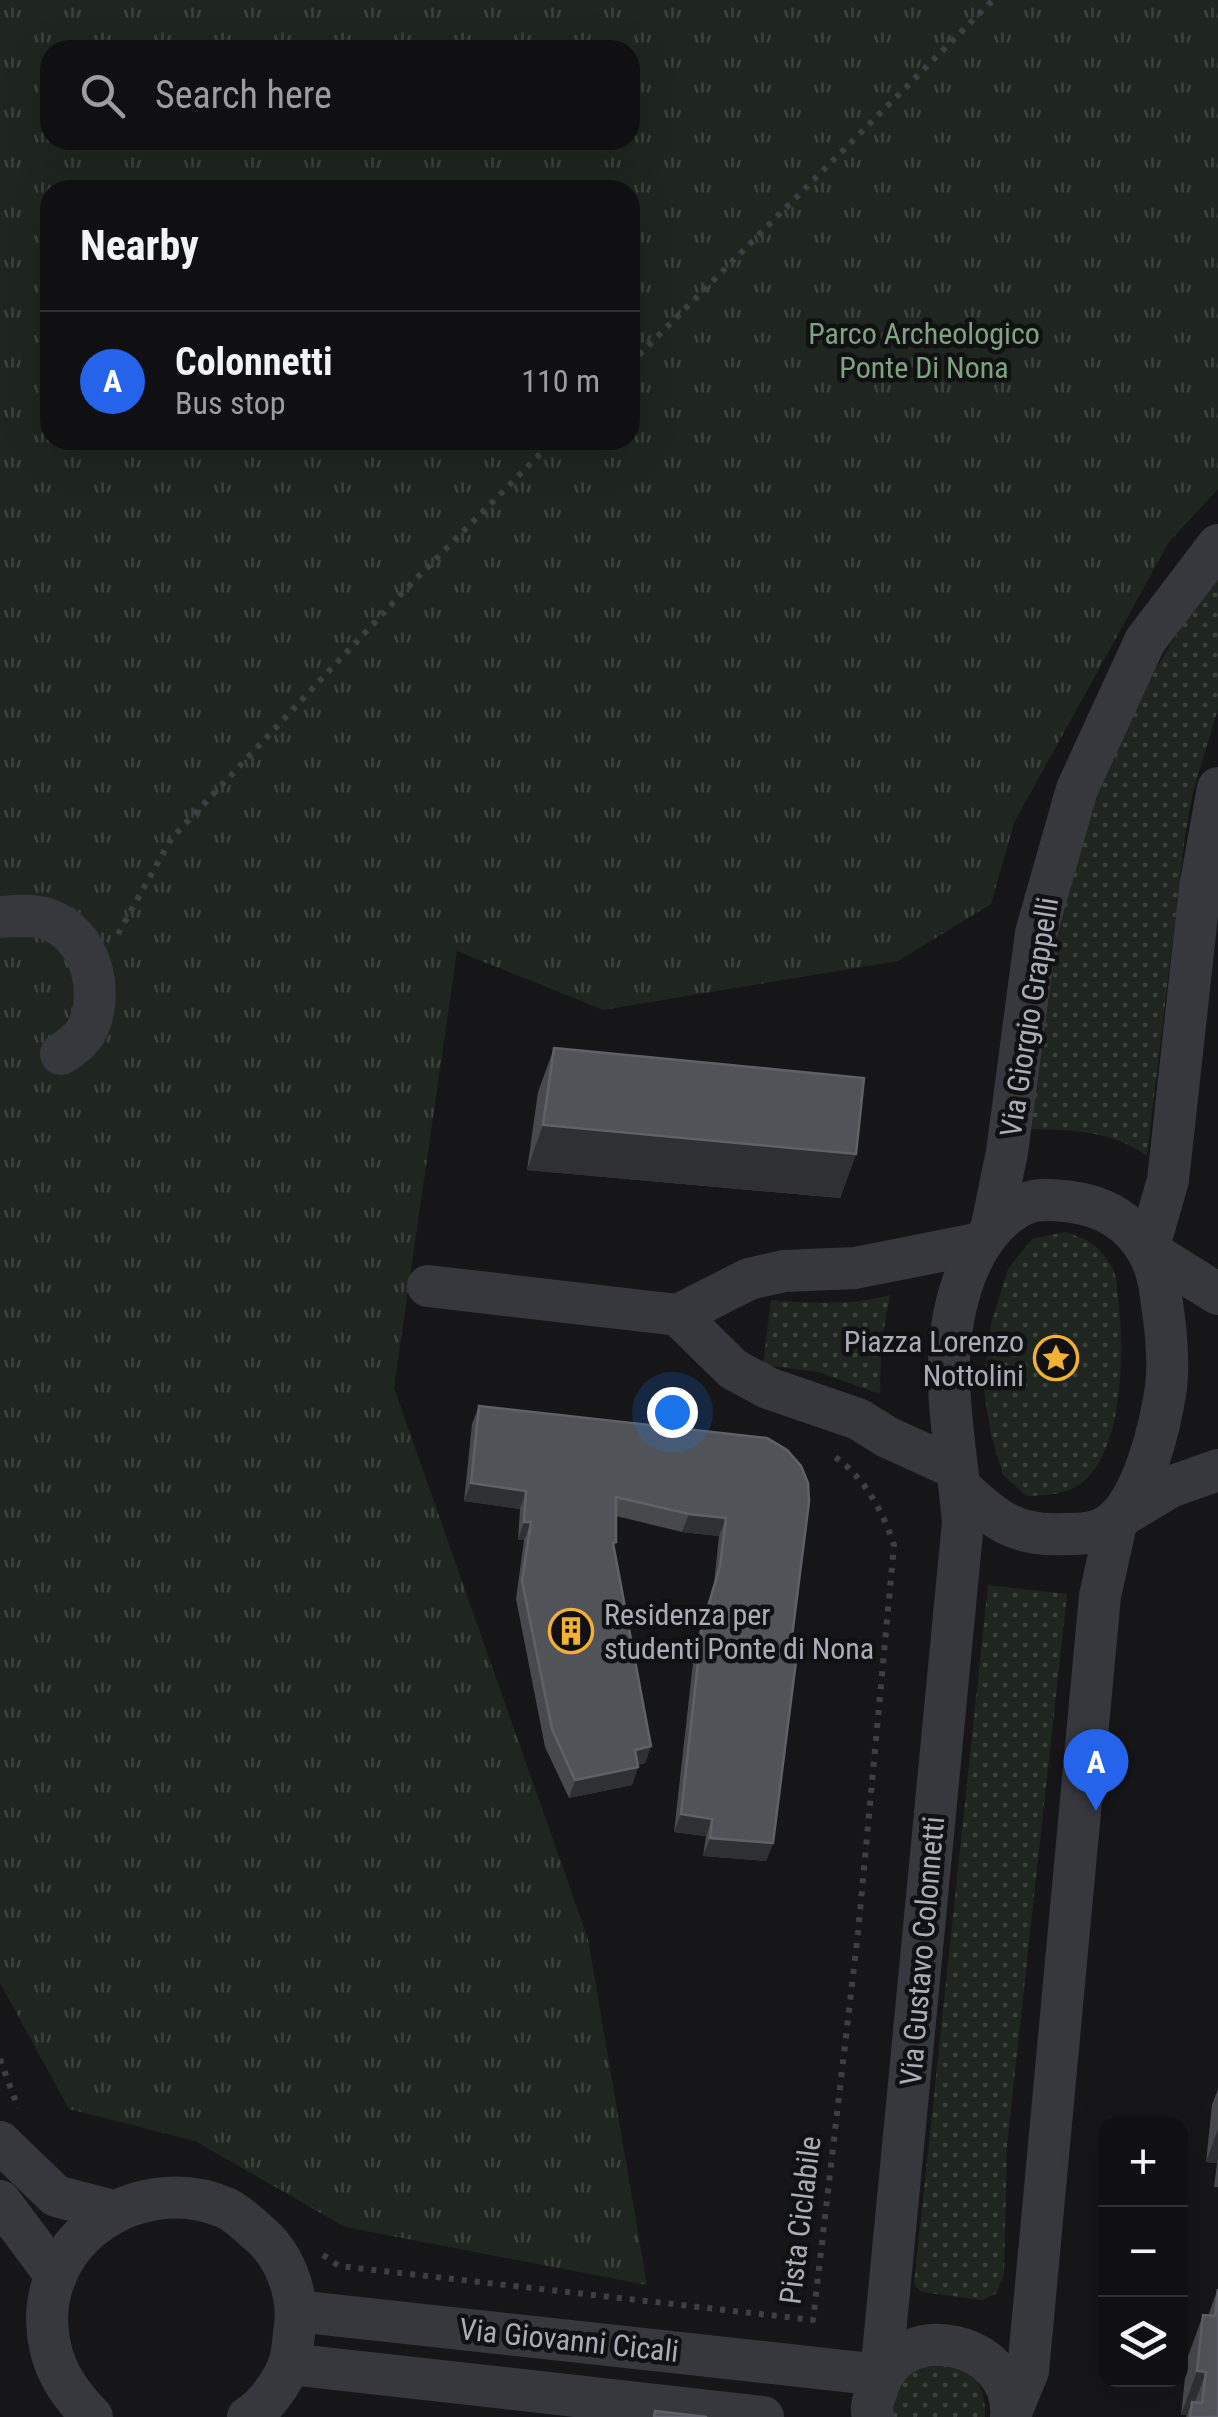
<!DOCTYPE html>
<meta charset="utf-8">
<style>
body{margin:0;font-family:"Roboto Condensed",sans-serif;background:#1e1e20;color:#f1f3f6}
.controls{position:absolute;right:30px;bottom:30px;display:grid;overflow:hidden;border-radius:20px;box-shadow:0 10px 40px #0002}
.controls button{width:90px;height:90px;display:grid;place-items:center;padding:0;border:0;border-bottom:2px solid #303032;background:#101012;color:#f1f3f6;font:50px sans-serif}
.you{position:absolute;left:672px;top:1412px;width:35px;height:35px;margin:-25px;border:8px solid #fff;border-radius:50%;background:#1a73e8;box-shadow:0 0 0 15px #1a73e833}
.badge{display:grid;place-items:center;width:65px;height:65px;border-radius:50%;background:#2563eb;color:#fff;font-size:32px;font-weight:700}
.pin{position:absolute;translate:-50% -82px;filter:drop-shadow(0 2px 5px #0008)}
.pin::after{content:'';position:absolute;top:52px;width:35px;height:30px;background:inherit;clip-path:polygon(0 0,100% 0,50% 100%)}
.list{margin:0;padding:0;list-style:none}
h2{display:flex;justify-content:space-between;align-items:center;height:130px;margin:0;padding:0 40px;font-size:42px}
h2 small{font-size:32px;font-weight:400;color:#9c9d9f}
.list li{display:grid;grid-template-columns:65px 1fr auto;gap:30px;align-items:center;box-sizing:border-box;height:140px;padding:0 40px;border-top:2px solid #303032}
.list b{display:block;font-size:38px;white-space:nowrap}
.list p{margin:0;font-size:32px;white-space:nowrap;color:#9c9d9f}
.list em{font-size:32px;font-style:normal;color:#9c9d9f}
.icon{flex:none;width:55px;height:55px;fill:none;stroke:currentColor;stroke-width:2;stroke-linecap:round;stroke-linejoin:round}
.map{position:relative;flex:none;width:1218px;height:2417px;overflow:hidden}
.search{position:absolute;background:#101012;box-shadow:0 10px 40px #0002;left:40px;top:40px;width:600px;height:110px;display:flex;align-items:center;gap:25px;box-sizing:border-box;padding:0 35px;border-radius:30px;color:#9c9d9f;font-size:38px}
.panel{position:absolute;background:#101012;box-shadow:0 10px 40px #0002;left:40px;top:180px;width:600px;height:270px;border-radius:30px}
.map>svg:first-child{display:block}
.grass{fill:url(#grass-dots)}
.park{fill:url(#park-tufts);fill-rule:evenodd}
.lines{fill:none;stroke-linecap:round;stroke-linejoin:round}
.path{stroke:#3d3f44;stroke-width:6;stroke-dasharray:5 8;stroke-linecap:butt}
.minor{stroke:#37383d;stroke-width:42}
.wall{fill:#47494d}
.shaded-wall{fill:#2f3033}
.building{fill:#525359;stroke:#5f6168;stroke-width:2.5}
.labels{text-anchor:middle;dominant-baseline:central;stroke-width:9;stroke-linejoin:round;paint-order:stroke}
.park-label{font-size:30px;fill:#7fa381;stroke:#111113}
.street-label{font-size:30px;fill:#a8adb8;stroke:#111113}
.poi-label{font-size:30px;fill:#a8adb8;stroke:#111113;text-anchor:end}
</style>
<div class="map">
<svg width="1218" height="2417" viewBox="0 0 1218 2417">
<defs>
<pattern id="grass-dots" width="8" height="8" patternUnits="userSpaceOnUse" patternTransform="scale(2.5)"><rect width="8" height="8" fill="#1e261f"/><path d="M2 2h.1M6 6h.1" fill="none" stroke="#3c433d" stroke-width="1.8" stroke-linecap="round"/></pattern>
<pattern id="park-tufts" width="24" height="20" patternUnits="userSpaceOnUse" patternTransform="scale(2.5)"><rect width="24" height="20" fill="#1e261f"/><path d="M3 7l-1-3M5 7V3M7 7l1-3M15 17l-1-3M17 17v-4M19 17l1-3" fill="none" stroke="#3c433d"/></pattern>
</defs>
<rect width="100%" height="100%" fill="#161618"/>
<!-- grass -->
<g class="grass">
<path d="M1218 578V709L1193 792 1185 836 1147 1156C1112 1130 1070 1130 1029 1129 1036 1073 1039 1016 1050 961 1078 824 1129 688 1218 578Z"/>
<path d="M1065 1232C1089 1240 1098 1244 1112 1267 1117 1276 1117 1287 1118 1297 1124 1345 1125 1446 1084 1481 1067 1495 1048 1495 1027 1496L1003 1475 991 1435 983 1384 991 1324 1008 1269 1032 1239Z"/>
<path d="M890 1295 881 1345 880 1394 818 1372 763 1365 771 1300C812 1303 850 1306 890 1295Z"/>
<polygon points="988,1585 1067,1594 1007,2145 1004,2273 997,2293 982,2300 921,2292 914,2284"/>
<path d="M924 2363C934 2363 948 2361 957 2364 979 2371 986 2397 985 2417H889L902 2375Z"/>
</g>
<!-- park -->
<path class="park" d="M0 0H1218V489L1169 542 1014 823 991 904 898 961 603 1010 457 951 394 1388 588 1939 647 2285 345 2227 195 2141 69 2109 0 1983ZM50 50H630V140H50ZM50 190H630V440H50Z"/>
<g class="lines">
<!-- path -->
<g class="path">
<polyline points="630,364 993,0"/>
<polyline points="118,934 171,839 407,588 554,440"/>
<polyline points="0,2059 18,2108"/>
<path d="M323 2255 339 2266 813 2320 858 1933 894 1545C882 1509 862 1473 829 1453"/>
</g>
<!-- minor -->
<g class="minor">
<path d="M0 917C15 916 33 914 47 919 91 933 107 995 85 1033 79 1042 70 1048 61 1054"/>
<polyline points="991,1230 1007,1152 1036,933 1077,789 1145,641 1218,545"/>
<polyline points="1148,1250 1168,1180 1200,888 1218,788"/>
<polyline points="1148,1250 1218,1294"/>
<polyline points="428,1286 678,1315"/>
<polyline points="955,1468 887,1437 858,1419 768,1388 733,1369 678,1315 749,1279 784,1271 855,1268 981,1243"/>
<polyline points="1122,1516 1170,1487 1218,1470"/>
<polyline points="0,2142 56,2196 113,2211"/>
<polyline points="0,2201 56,2276"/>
<polyline points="297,2311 881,2375"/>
<polyline points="289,2364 763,2417"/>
<path d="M881 2375 963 1522C956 1438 934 1359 965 1276 977 1245 996 1216 1027 1203 1041 1198 1058 1200 1072 1202 1117 1208 1150 1237 1159 1283 1164 1316 1170 1355 1166 1388 1160 1427 1143 1502 1109 1525 1096 1534 1080 1534 1065 1534 1015 1537 994 1519 960 1487"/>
<polyline points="1012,2410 1028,2371 1100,1596 1117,1519"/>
<path d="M92 2417C72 2396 56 2375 50 2346 28 2245 135 2169 226 2208 237 2213 247 2223 256 2231 283 2252 299 2291 295 2326 293 2338 293 2353 289 2364 283 2382 264 2408 248 2417"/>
<path d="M873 2417C870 2406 874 2398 878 2387 901 2315 1017 2342 1011 2417"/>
</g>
</g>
<!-- wall -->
<g class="wall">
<polygon points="554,1048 856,1154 840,1198 527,1170 538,1092"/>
<polygon points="479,1406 767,1438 790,1652 773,1843 766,1861 703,1856 706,1836 674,1832 695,1645 714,1584 719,1536 682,1532 616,1516 614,1547 651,1746 645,1763 638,1765 632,1785 569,1798 545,1747 516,1599 524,1540 518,1540 520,1509 464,1501 472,1424"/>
<polygon points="1218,2089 1218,2187 1214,2187 1217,2163 1206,2162 1212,2105"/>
<polygon points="1218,2288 1218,2417 1186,2417 1187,2415 1181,2415 1187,2359 1203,2315 1208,2316"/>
</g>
<!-- shaded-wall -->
<g class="shaded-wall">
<polygon points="543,1125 856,1154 840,1198 527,1170"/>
<polygon points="471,1483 526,1491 520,1509 464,1501"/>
<polygon points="689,1514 726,1518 719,1536 682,1532"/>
<polygon points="524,1522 531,1522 524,1540 518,1540"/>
<polygon points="651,1746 645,1763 629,1768 635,1750"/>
<polygon points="638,1767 632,1785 569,1798 575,1780"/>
<polygon points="681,1814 712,1819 706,1836 674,1832"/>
<polygon points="710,1838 773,1843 766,1861 703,1856"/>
<polygon points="1218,2129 1218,2159 1217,2163 1206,2162"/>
<polygon points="1197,2371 1206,2372 1191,2413 1192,2402 1187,2415 1181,2415"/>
</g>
<!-- building -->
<g class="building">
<polygon points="554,1048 864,1078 856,1154 543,1125"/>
<polygon points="479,1406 767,1438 787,1450 801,1466 808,1483 809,1502 790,1652 797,1653 773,1843 710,1838 712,1819 681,1814 702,1627 720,1566 726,1518 689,1514 616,1497 616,1542 613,1543 651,1746 635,1750 638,1767 575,1780 552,1729 522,1581 531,1522 524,1522 526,1491 471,1483"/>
<polygon points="1218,2289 1218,2417 1190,2417 1192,2402 1202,2403 1206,2372 1197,2371 1203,2315 1215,2316"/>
<polygon points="655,2411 707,2417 654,2417"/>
</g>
<!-- icons -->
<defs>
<symbol id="sight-ring" viewBox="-11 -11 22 22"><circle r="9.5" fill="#111113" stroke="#f2b134" stroke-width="1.5"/><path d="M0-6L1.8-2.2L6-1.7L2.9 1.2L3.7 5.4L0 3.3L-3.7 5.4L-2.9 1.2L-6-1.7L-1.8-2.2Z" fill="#f2b134"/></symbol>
<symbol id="building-ring" viewBox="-11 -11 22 22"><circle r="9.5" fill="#111113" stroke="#f2b134" stroke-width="1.5"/><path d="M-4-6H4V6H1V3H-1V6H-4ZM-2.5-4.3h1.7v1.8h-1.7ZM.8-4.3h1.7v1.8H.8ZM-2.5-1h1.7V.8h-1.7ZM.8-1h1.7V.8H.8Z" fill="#f2b134"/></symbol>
</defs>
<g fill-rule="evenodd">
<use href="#sight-ring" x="1031" y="1333" width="50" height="50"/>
<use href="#building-ring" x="546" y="1606" width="50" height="50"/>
</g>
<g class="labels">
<!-- park labels -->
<g class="park-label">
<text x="924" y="333">Parco Archeologico<tspan x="924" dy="34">Ponte Di Nona</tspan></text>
</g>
<!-- street labels -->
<g class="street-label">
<text transform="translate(1029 1017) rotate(-81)">Via Giorgio Grappelli</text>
<text transform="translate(922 1951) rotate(-85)">Via Gustavo Colonnetti</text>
<text transform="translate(800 2220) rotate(-83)">Pista Ciclabile</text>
<text transform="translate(569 2340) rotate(6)">Via Giovanni Cicali</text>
</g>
<!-- poi labels -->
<g class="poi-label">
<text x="1024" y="1341">Piazza Lorenzo<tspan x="1024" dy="34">Nottolini</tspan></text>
<text x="604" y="1614" text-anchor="start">Residenza per<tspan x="604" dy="34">studenti Ponte di Nona</tspan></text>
</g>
</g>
</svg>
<div class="controls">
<button>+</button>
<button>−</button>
<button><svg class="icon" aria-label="layers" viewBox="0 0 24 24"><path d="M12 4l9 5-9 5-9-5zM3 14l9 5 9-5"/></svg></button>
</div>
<div class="you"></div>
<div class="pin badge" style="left:1096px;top:1811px">A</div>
<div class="search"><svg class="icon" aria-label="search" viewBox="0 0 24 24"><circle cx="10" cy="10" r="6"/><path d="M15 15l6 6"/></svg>Search here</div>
<section class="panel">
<h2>Nearby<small></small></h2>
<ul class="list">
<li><span class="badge">A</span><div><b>Colonnetti</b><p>Bus stop</p></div><em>110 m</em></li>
</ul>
</section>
</div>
